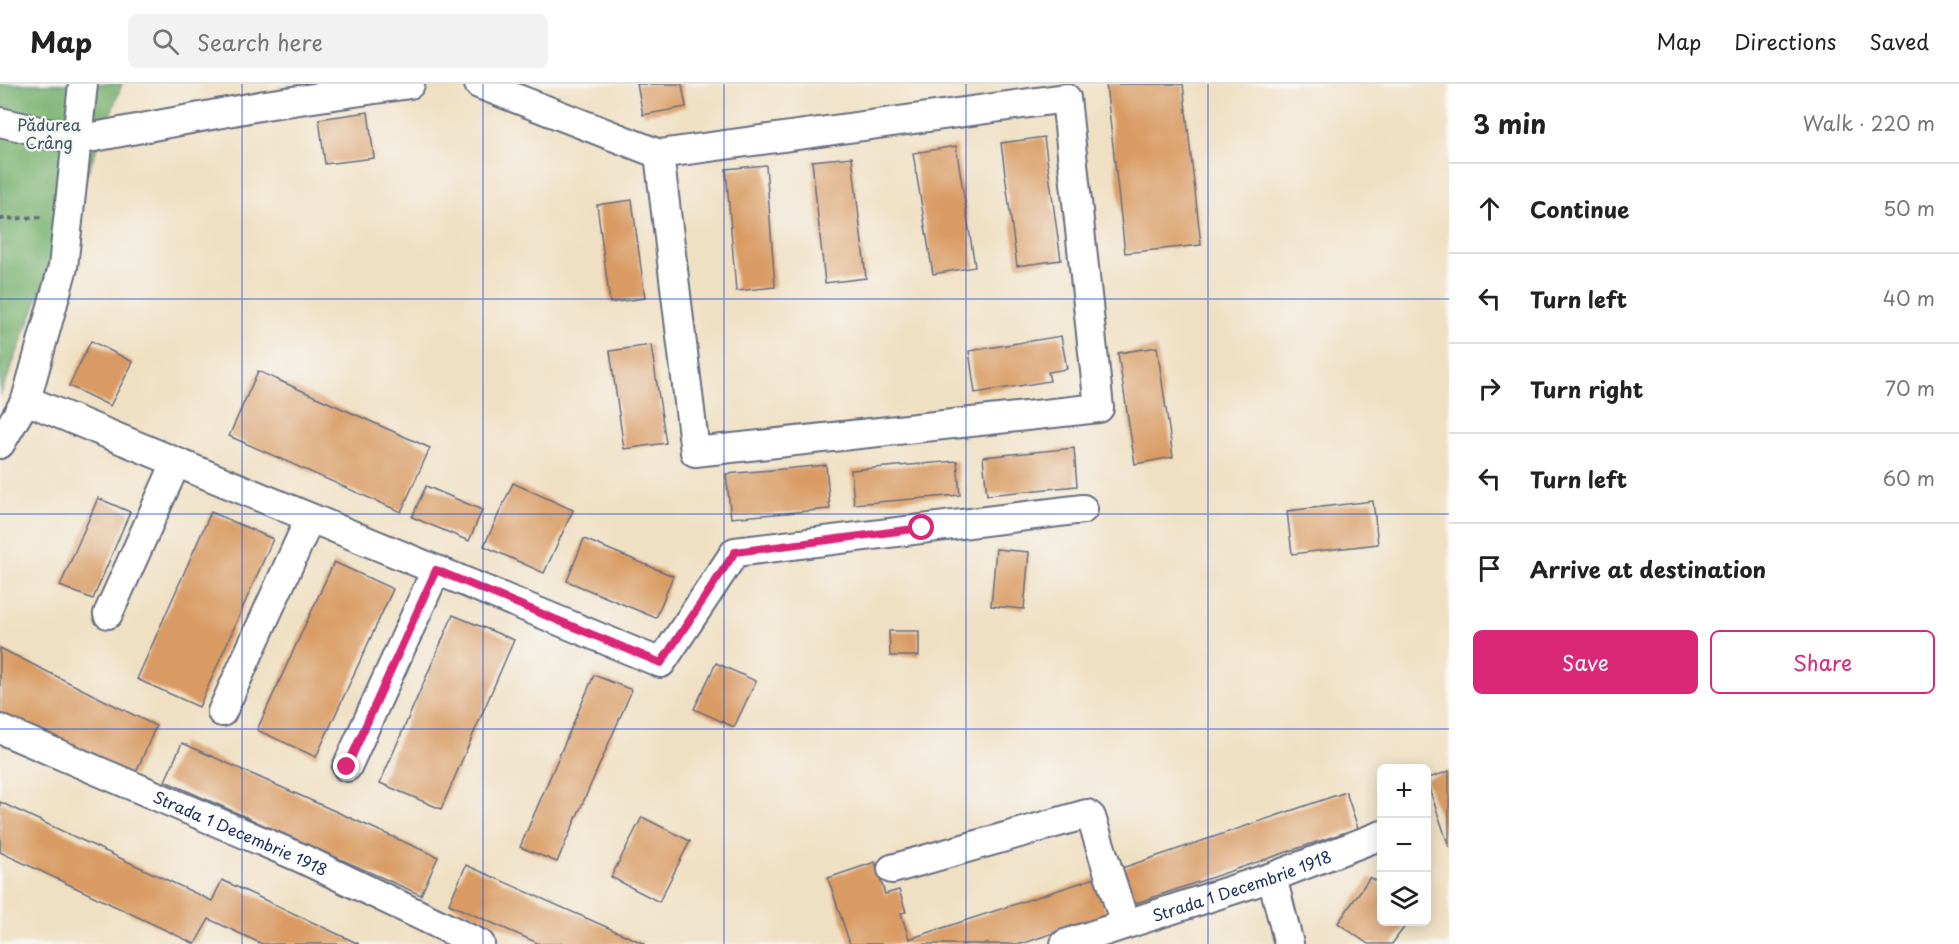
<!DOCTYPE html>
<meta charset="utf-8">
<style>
body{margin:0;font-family:"Playpen Sans",sans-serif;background:#f2f2f2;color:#222}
.controls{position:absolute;right:18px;bottom:18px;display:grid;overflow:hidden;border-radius:9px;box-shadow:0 3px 15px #0003}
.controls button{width:54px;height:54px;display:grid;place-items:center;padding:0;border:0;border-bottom:2px solid #e0e0e0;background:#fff;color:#222;font:30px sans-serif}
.stop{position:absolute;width:18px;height:18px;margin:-14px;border:4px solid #db2777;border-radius:50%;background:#fff}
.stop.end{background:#db2777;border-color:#fff;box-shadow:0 2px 6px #0008}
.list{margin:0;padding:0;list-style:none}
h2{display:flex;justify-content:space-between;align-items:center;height:78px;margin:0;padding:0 24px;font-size:26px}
h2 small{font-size:20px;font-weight:400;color:#767676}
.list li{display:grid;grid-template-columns:39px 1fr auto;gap:18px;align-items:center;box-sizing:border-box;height:90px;padding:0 24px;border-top:2px solid #e0e0e0}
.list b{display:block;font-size:22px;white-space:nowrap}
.list em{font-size:20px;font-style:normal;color:#767676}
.actions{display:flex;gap:12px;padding:18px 24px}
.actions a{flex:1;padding:14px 0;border:2px solid #db2777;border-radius:9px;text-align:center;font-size:21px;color:#db2777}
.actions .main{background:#db2777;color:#fff}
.icon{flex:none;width:33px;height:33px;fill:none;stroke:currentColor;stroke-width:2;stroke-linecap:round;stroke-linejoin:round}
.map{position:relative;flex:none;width:1449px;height:860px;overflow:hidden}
header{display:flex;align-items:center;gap:36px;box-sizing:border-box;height:84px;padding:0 30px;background:#fff;border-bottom:2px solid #e0e0e0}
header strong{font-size:28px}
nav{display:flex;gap:33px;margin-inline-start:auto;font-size:21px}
.search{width:420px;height:54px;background:#f2f2f2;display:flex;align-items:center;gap:15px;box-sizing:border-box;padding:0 21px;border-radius:9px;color:#767676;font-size:22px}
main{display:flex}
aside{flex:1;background:#fff}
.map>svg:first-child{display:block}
.forest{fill:#78b06e;stroke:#4a7066;stroke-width:1.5}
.building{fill:#d99b64}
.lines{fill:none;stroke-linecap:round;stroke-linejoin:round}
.minor-casing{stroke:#666d81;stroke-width:32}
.path{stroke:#666d81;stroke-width:4;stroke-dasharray:4.5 4.5;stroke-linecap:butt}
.minor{stroke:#fff;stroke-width:28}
.route{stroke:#db2777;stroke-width:8}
.grid{fill:none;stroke:#1d4ed8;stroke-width:1.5;stroke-opacity:0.55}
.labels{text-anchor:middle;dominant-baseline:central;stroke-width:4.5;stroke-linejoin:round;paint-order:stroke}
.park-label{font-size:16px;fill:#3a5666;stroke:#f6f6f2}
.street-label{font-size:16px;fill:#1b2f5e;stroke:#f6f6f2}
</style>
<header>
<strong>Map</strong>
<div class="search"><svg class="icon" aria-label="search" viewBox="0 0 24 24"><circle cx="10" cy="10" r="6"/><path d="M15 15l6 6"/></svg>Search here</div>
<nav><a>Map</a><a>Directions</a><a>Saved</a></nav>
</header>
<main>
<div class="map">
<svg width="1449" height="860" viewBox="0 0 1449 860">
<rect width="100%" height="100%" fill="#f6f6f2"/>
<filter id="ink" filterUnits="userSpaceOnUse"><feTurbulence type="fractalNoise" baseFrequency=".0167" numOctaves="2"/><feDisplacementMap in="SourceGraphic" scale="12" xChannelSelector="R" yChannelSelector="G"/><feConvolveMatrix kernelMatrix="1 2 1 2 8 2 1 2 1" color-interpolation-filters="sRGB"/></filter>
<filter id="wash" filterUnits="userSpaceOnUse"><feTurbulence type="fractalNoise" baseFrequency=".008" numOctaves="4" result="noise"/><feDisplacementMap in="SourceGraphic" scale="24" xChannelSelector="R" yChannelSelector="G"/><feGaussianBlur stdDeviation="1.35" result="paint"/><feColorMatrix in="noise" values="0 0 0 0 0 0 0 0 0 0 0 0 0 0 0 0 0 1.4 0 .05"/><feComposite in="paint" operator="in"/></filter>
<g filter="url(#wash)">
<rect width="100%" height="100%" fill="#f0e0c3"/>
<!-- forest -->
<polygon class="forest" points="0,0 122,0 0,312"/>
<g id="blocks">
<!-- building -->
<g class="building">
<polygon points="637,0 682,0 686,23 643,31"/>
<polygon points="1106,0 1183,0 1201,161 1125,169"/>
<polygon points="368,28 374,74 325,80 319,35"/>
<polygon points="1044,53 1061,176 1017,182 1001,59"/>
<polygon points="956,62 975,183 933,190 913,69"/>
<polygon points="852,73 866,194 825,199 812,77"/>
<polygon points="766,81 775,203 736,207 726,85"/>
<polygon points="632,116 645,214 610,219 597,121"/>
<polygon points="1061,252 1067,285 1048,288 1050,297 975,309 969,267"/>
<polygon points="91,257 133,278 110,322 69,302"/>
<polygon points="651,261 666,359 624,365 610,267"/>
<polygon points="1157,263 1173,373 1135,380 1118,269"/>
<polygon points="258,287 430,364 401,428 229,352"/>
<polygon points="1074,364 1077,402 987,411 983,373"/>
<polygon points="957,377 960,411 854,420 851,386"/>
<polygon points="826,381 830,425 731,434 726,390"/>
<polygon points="513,399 573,426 544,489 484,462"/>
<polygon points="426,402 482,426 469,457 412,433"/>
<polygon points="98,414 130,428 93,515 60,502"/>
<polygon points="1373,417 1378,460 1292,470 1287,427"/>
<polygon points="211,428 273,455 199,623 137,595"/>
<polygon points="584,455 673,492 656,534 567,497"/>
<polygon points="996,465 1029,468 1024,525 991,522"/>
<polygon points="334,478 393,505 316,673 257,646"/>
<polygon points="453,531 514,556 441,725 380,699"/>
<polygon points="889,547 919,547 919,572 890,572"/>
<polygon points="0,564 156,642 134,693 0,633"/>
<polygon points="716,579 756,597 734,643 694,625"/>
<polygon points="594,591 632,606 557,778 520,763"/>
<polygon points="182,659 438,773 421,811 165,697"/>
<polygon points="1449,687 1449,763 1426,695"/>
<polygon points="1346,708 1358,744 1133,820 1122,784"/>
<polygon points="0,718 212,817 222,796 359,860 262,860 209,835 195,860 0,768"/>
<polygon points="642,733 690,757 659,818 611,793"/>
<polygon points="875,778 885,810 899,806 906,828 901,829 909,855 1095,794 1107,831 1021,860 850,860 828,794"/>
<polygon points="466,781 645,860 540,860 449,820"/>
<polygon points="1370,793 1382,801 1382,838 1408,838 1392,860 1368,860 1338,839"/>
</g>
</g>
</g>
<g filter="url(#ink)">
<use href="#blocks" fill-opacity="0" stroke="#666d81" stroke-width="1.5"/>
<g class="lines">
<defs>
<g id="minor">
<polyline points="479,0 659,70 1066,14 1099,324 695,368 659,70"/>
<polyline points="0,38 78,56 265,21 410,0"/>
<polyline points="26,316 661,579 735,468 1083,425"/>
<polyline points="0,360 26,316 63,183 83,0"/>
<polyline points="108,530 176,379"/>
<polyline points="222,628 310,434"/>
<path id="s1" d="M0 645 301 774 480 860"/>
<polyline points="347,683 436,486"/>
<polyline points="892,785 1087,730 1091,733 1125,840"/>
<polyline points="1272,793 1289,860"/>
<path id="s2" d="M1065 860 1272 793 1382 751"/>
</g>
</defs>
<!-- minor casing -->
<use href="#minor" class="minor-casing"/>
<!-- path -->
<polyline class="path" points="0,135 44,133"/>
<!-- minor -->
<use href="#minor" class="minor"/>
</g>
</g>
<g class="lines" filter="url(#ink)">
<!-- route -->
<polyline class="route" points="347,683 436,486 661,579 735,468 922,444"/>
</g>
<!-- grid -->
<path class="grid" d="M242 0V860M483 0V860M724 0V860M966 0V860M1208 0V860M0 215H1449M0 430H1449M0 645H1449"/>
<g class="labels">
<!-- park labels -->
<g class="park-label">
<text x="49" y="40">Pădurea<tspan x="49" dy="18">Crâng</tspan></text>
</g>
<!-- street labels -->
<g class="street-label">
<text stroke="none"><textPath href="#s1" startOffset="262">Strada 1 Decembrie 1918</textPath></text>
<text stroke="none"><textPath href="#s2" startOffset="186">Strada 1 Decembrie 1918</textPath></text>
</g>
</g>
</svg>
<div class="controls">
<button>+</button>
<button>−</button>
<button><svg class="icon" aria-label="layers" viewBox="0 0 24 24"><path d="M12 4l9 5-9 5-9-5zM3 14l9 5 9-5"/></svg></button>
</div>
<div class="stop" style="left:922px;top:444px"></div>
<div class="stop end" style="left:347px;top:683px"></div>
</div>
<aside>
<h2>3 min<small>Walk · 220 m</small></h2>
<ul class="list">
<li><svg class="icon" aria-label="ahead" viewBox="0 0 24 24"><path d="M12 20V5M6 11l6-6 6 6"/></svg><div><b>Continue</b></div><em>50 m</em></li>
<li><svg class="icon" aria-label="left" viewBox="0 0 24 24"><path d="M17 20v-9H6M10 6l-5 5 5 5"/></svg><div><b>Turn left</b></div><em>40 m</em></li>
<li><svg class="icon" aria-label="right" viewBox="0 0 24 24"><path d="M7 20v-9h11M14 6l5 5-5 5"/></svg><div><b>Turn right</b></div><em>70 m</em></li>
<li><svg class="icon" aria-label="left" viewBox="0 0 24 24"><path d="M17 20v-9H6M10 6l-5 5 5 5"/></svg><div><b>Turn left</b></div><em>60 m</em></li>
<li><svg class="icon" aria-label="arrive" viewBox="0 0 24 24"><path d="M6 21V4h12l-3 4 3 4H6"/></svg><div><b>Arrive at destination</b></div></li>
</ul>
<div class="actions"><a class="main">Save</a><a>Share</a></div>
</aside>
</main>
